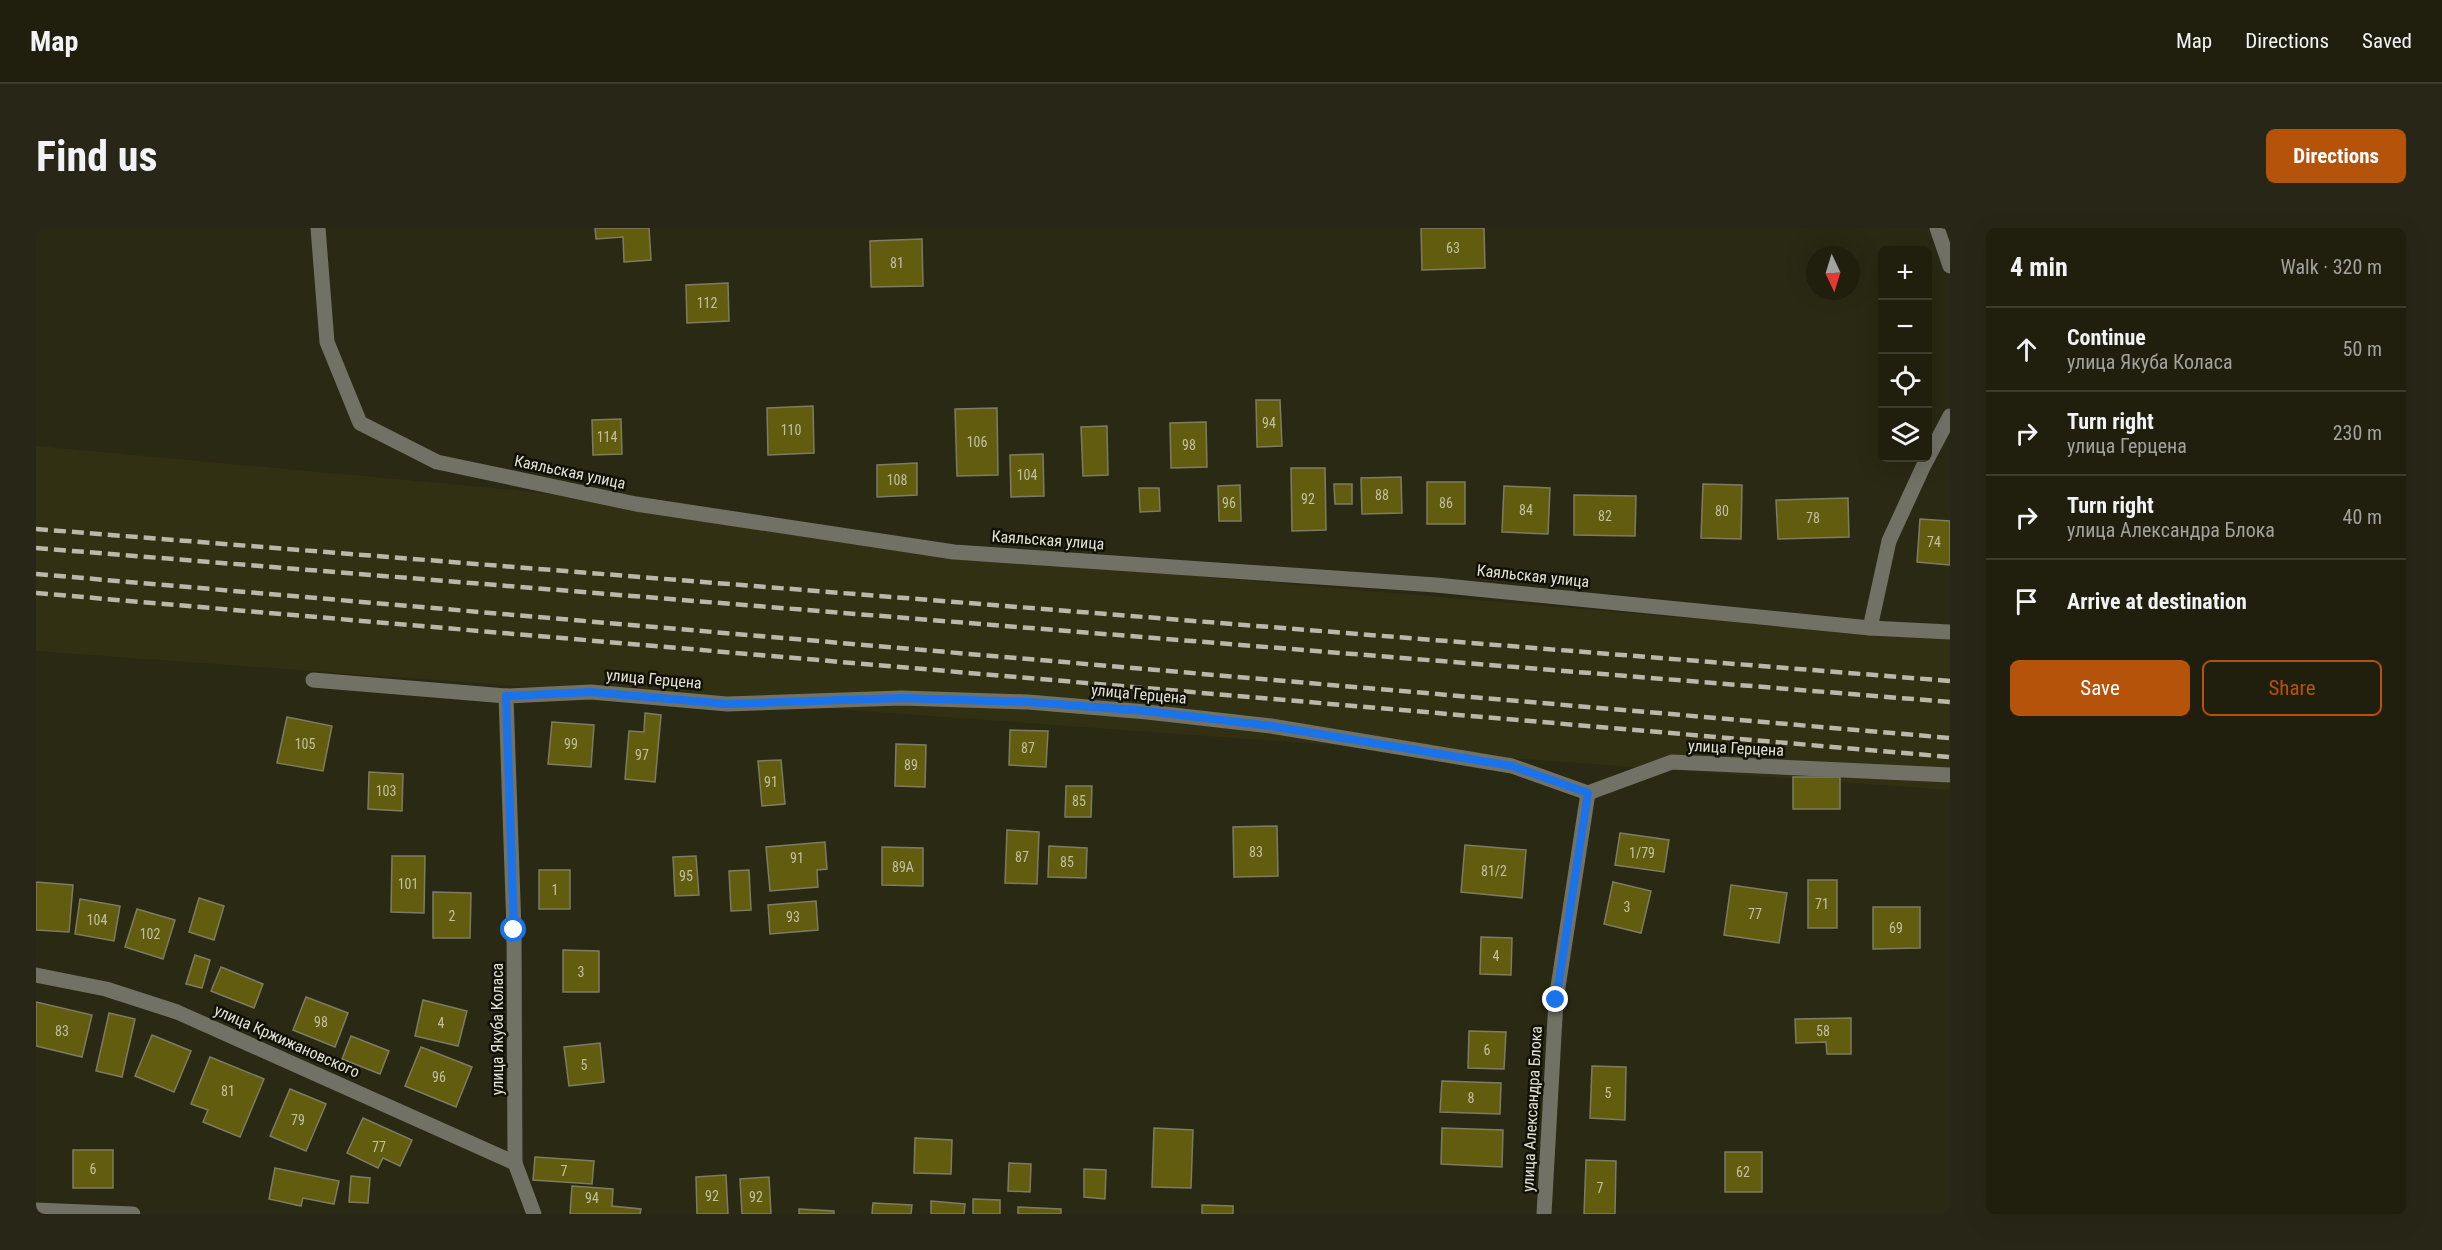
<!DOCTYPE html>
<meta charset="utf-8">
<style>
body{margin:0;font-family:"Roboto Condensed",sans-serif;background:#282717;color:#f1f3f6}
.controls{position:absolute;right:18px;top:18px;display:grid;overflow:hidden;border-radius:9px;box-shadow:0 6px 24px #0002}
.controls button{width:54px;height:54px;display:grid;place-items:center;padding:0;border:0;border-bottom:2px solid #3d3d2e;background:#201f0e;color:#f1f3f6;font:30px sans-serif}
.compass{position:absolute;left:1770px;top:18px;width:54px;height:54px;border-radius:50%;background:#201f0e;box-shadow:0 6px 24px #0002;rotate:176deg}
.stop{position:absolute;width:18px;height:18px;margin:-14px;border:4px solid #1a73e8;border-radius:50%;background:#fff}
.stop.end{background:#1a73e8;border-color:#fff;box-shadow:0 2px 6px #0008}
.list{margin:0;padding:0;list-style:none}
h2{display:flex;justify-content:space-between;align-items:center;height:78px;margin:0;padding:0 24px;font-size:26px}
h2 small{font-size:20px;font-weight:400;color:#a2a29e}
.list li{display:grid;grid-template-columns:39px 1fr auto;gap:18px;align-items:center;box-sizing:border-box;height:84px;padding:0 24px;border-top:2px solid #3d3d2e}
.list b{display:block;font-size:22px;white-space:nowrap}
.list p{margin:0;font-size:20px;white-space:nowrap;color:#a2a29e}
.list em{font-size:20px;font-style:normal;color:#a2a29e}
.actions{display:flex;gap:12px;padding:18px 24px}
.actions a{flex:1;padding:14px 0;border:2px solid #b45309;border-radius:9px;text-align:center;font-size:21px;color:#b45309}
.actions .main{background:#b45309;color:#fff}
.icon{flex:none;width:33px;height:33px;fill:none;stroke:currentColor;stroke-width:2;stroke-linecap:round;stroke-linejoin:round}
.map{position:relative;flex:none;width:1914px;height:986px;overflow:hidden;border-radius:9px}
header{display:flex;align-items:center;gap:36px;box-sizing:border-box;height:84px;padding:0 30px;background:#201f0e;border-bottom:2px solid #3d3d2e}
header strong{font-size:28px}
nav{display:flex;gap:33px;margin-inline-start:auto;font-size:21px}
.intro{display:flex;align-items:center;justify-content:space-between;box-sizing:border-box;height:144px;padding:0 36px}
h1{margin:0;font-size:42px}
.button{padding:15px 27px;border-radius:9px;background:#b45309;color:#fff;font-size:21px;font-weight:700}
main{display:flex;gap:36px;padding:0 36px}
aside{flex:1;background:#201f0e;border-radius:9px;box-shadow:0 6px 24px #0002}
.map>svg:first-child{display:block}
.built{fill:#323012}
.building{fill:#615c0e;stroke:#7d7c63;stroke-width:1.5}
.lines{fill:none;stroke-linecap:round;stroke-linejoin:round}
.minor{stroke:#717166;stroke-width:15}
.rail{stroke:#b9b8a9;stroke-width:4.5;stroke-dasharray:12 6;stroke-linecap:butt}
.route{stroke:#1a73e8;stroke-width:8}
.labels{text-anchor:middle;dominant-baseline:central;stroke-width:5;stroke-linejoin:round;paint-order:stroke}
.number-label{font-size:14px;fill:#c2c0a3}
.street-label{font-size:16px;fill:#e3e2d5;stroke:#121108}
</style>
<header>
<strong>Map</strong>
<nav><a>Map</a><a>Directions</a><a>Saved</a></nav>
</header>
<div class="intro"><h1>Find us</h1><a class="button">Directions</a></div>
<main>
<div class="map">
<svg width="1914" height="986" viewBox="0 0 1914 986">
<rect width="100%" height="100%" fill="#2a2913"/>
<!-- built -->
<polygon class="built" points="0,218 480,262 1147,347 1640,389 1914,400 1914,562 0,423"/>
<!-- building -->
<g class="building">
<polygon points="559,0 613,0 615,32 588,34 587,9 560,11"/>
<polygon points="1385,0 1448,0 1449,40 1386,42"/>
<polygon points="886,11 887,58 835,59 834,13"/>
<polygon points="692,55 693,93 651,95 650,57"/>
<polygon points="1220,172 1244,172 1246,218 1221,219"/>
<polygon points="777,178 778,225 732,227 731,180"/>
<polygon points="961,180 962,247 921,248 919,181"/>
<polygon points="585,191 586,226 557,227 556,192"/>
<polygon points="1170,194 1171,239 1135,240 1134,195"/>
<polygon points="1071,198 1072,247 1047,248 1045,199"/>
<polygon points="1007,226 1008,268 975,269 974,227"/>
<polygon points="881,235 881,267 841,269 841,237"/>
<polygon points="1255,240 1289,240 1290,302 1256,303"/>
<polygon points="1365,249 1366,285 1326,286 1325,250"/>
<rect x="1391" y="254" width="38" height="42"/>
<polygon points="1298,256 1316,256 1316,276 1299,276"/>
<polygon points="1667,256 1706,257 1705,311 1665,310"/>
<polygon points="1204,257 1205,293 1183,293 1182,258"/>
<polygon points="1468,258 1514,260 1512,306 1466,304"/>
<polygon points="1103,260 1123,260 1124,283 1104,284"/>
<polygon points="1538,267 1600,268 1599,308 1538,307"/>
<polygon points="1812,270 1813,309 1742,311 1740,272"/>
<polygon points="1884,291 1914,293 1914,337 1881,334"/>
<polygon points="609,485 625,487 619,554 589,551 593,503 608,504"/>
<polygon points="251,489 296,498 287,543 241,535"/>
<polygon points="516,494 558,497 555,539 512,536"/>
<polygon points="974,502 1012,503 1010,539 973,537"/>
<polygon points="860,516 890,517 889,559 859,558"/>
<polygon points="745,532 749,576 726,578 722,533"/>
<polygon points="333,544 367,546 366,583 332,581"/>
<rect x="1757" y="549" width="47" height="32"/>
<polygon points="1030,558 1056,558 1055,589 1029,589"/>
<polygon points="1241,598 1242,648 1198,649 1197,599"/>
<polygon points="971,602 1003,604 1001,656 969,655"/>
<polygon points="1584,605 1633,612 1628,644 1579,637"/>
<polygon points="789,614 791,641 781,642 782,659 734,663 730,619"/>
<polygon points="1429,617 1490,622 1486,670 1425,664"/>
<polygon points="1013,618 1051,620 1050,650 1012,649"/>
<polygon points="846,619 887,620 887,658 846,657"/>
<polygon points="356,628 389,628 388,685 355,684"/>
<polygon points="660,628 663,667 639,668 637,629"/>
<rect x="503" y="642" width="31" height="39"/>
<polygon points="713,642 715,682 695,683 693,643"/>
<rect x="1772" y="652" width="29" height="48"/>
<polygon points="0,654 37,657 33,704 0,702"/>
<polygon points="1577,654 1615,663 1605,705 1568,696"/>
<polygon points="1695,657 1751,665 1743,715 1688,707"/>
<polygon points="397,664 435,665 434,710 397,710"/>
<polygon points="163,670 188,678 178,712 153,704"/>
<polygon points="44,671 84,678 78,713 39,706"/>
<polygon points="780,673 782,702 734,706 732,677"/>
<polygon points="1837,679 1884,679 1884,720 1837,721"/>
<polygon points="101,681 139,692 127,731 89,719"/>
<polygon points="1445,709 1476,710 1475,747 1444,746"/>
<polygon points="527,722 563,723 563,764 527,764"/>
<polygon points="159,727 174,732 166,760 150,756"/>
<polygon points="185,739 227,756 218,780 175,763"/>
<polygon points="270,769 312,785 299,819 257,802"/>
<polygon points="387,772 431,783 422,818 379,808"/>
<polygon points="0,774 56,787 46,829 0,818"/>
<polygon points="73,785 99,791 86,849 60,843"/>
<polygon points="1815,790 1815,826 1791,826 1790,814 1760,815 1759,791"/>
<polygon points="1433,803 1470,804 1468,841 1432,840"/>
<polygon points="116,807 155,823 138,864 99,848"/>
<polygon points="315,808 353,823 344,846 306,831"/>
<polygon points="564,815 568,854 533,858 528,819"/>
<polygon points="385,819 436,839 420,879 369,858"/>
<polygon points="174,829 228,851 204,909 167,894 172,882 155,876"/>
<polygon points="1556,838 1590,839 1589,892 1554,890"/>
<polygon points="1406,853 1465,855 1464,886 1404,884"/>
<polygon points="254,861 290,876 270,923 234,908"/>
<polygon points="327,890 376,912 364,938 347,930 342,940 311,925"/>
<polygon points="1118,900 1157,902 1155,960 1116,959"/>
<polygon points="1406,900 1467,902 1466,939 1405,936"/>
<polygon points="879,910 916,912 915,946 878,945"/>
<rect x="37" y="922" width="40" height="38"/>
<rect x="1689" y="924" width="37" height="40"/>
<polygon points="499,929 558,933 556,956 497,952"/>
<polygon points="1550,932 1580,933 1579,986 1548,986"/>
<polygon points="973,935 995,936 994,964 972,963"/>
<polygon points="239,940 303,953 298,976 267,970 265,978 233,971"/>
<polygon points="1048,941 1070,942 1069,971 1048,969"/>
<polygon points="690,947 692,986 661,986 660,949"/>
<polygon points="315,948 334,950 332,975 313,974"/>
<polygon points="733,949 735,986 706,986 704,951"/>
<polygon points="536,958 577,961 576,978 605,981 604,986 534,986"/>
<polygon points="937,971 964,972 964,986 937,986"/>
<polygon points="895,973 929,976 928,986 895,986"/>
<polygon points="837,975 876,977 875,986 836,986"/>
<polygon points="1166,977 1197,978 1197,986 1166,986"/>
<polygon points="982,979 1025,981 1025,986 982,986"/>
<polygon points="763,981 798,983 798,986 763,986"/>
</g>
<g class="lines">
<!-- minor -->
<g class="minor">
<polyline points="282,0 291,114 324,195 401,234 600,276 918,324 1400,357 1834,400 1914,404"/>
<polyline points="1901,0 1914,38"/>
<polyline points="1834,400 1853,313 1887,239 1914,188"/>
<polyline points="277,452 470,468 555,464 691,476 865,470 992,474 1111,484 1235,498 1476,538 1552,565 1636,534 1914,547"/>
<polyline points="470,468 478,702 479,935 498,986"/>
<polyline points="0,747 70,761 141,784 479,935"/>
<polyline points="0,982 97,986"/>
<polyline points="1508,986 1520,772 1552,565"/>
</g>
<!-- rail -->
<g class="rail">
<polyline points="0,301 1914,453"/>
<polyline points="0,320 1914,474"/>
<polyline points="0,346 1914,510"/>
<polyline points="0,365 1914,529"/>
</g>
</g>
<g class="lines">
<!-- route -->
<polyline class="route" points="478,702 470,468 555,464 691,476 865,470 992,474 1111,483 1235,498 1476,538 1552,565 1520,772"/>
</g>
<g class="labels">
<!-- number labels -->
<g class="number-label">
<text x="1417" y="20">63</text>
<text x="861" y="35">81</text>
<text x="671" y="75">112</text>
<text x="1233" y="195">94</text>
<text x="755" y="202">110</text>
<text x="571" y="209">114</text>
<text x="941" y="214">106</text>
<text x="1153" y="217">98</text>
<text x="991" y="247">104</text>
<text x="861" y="252">108</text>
<text x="1346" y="267">88</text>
<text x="1272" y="271">92</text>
<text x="1193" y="275">96</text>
<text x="1410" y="275">86</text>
<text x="1490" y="282">84</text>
<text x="1686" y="283">80</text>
<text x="1569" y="288">82</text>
<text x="1777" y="290">78</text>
<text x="1898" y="314">74</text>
<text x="269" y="516">105</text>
<text x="535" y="516">99</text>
<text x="992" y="520">87</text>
<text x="606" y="527">97</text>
<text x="875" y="537">89</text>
<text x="735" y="554">91</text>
<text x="350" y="563">103</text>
<text x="1043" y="573">85</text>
<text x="1220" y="624">83</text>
<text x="1606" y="625">1/79</text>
<text x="986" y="629">87</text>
<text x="761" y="630">91</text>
<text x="1031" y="634">85</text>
<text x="867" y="639">89А</text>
<text x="1458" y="643">81/2</text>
<text x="650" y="648">95</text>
<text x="372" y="656">101</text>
<text x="519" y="662">1</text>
<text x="1786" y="676">71</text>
<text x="1591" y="679">3</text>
<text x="1719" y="686">77</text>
<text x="416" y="688">2</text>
<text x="757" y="689">93</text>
<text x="61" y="692">104</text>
<text x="1860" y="700">69</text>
<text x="114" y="706">102</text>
<text x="1460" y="728">4</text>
<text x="545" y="744">3</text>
<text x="285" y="794">98</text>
<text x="405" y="795">4</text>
<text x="26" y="803">83</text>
<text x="1787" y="803">58</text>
<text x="1451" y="822">6</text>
<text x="548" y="837">5</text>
<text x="403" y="849">96</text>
<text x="192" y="863">81</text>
<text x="1572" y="865">5</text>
<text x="1435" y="870">8</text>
<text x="262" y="892">79</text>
<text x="343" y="919">77</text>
<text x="57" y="941">6</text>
<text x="528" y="943">7</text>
<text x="1707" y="944">62</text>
<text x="1564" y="960">7</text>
<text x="676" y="968">92</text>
<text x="720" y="969">92</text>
<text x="556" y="970">94</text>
</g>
<!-- street labels -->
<g class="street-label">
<text transform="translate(534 244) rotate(12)">Каяльская улица</text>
<text transform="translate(1012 312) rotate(4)">Каяльская улица</text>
<text transform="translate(1497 348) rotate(6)">Каяльская улица</text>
<text transform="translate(618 451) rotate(5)">улица Герцена</text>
<text transform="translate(1103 466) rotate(5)">улица Герцена</text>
<text transform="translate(1700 520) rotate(3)">улица Герцена</text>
<text transform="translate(461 801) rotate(-90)">улица Якуба Коласа</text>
<text transform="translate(251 813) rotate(24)">улица Кржижановского</text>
<text transform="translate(1496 881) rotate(-87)">улица Александра Блока</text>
</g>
</g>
</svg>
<div class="controls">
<button>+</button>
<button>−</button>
<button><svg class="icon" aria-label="locate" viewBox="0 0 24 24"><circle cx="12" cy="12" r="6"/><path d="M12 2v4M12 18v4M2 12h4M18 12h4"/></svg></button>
<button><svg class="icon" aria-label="layers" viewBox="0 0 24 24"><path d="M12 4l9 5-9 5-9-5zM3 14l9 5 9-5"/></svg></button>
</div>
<svg class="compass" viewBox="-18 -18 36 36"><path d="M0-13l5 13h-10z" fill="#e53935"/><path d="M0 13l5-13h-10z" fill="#a2a29e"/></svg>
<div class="stop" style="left:478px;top:702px"></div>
<div class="stop end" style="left:1520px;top:772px"></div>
</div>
<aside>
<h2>4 min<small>Walk · 320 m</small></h2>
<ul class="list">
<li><svg class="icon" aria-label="ahead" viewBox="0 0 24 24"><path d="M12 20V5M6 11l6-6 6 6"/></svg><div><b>Continue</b><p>улица Якуба Коласа</p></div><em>50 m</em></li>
<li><svg class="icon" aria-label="right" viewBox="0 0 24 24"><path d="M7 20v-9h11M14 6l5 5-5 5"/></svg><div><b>Turn right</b><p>улица Герцена</p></div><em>230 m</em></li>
<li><svg class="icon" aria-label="right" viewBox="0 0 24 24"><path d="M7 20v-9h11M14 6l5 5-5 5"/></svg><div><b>Turn right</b><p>улица Александра Блока</p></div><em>40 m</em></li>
<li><svg class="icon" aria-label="arrive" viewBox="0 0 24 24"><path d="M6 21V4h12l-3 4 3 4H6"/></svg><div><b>Arrive at destination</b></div></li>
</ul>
<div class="actions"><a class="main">Save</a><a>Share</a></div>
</aside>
</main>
